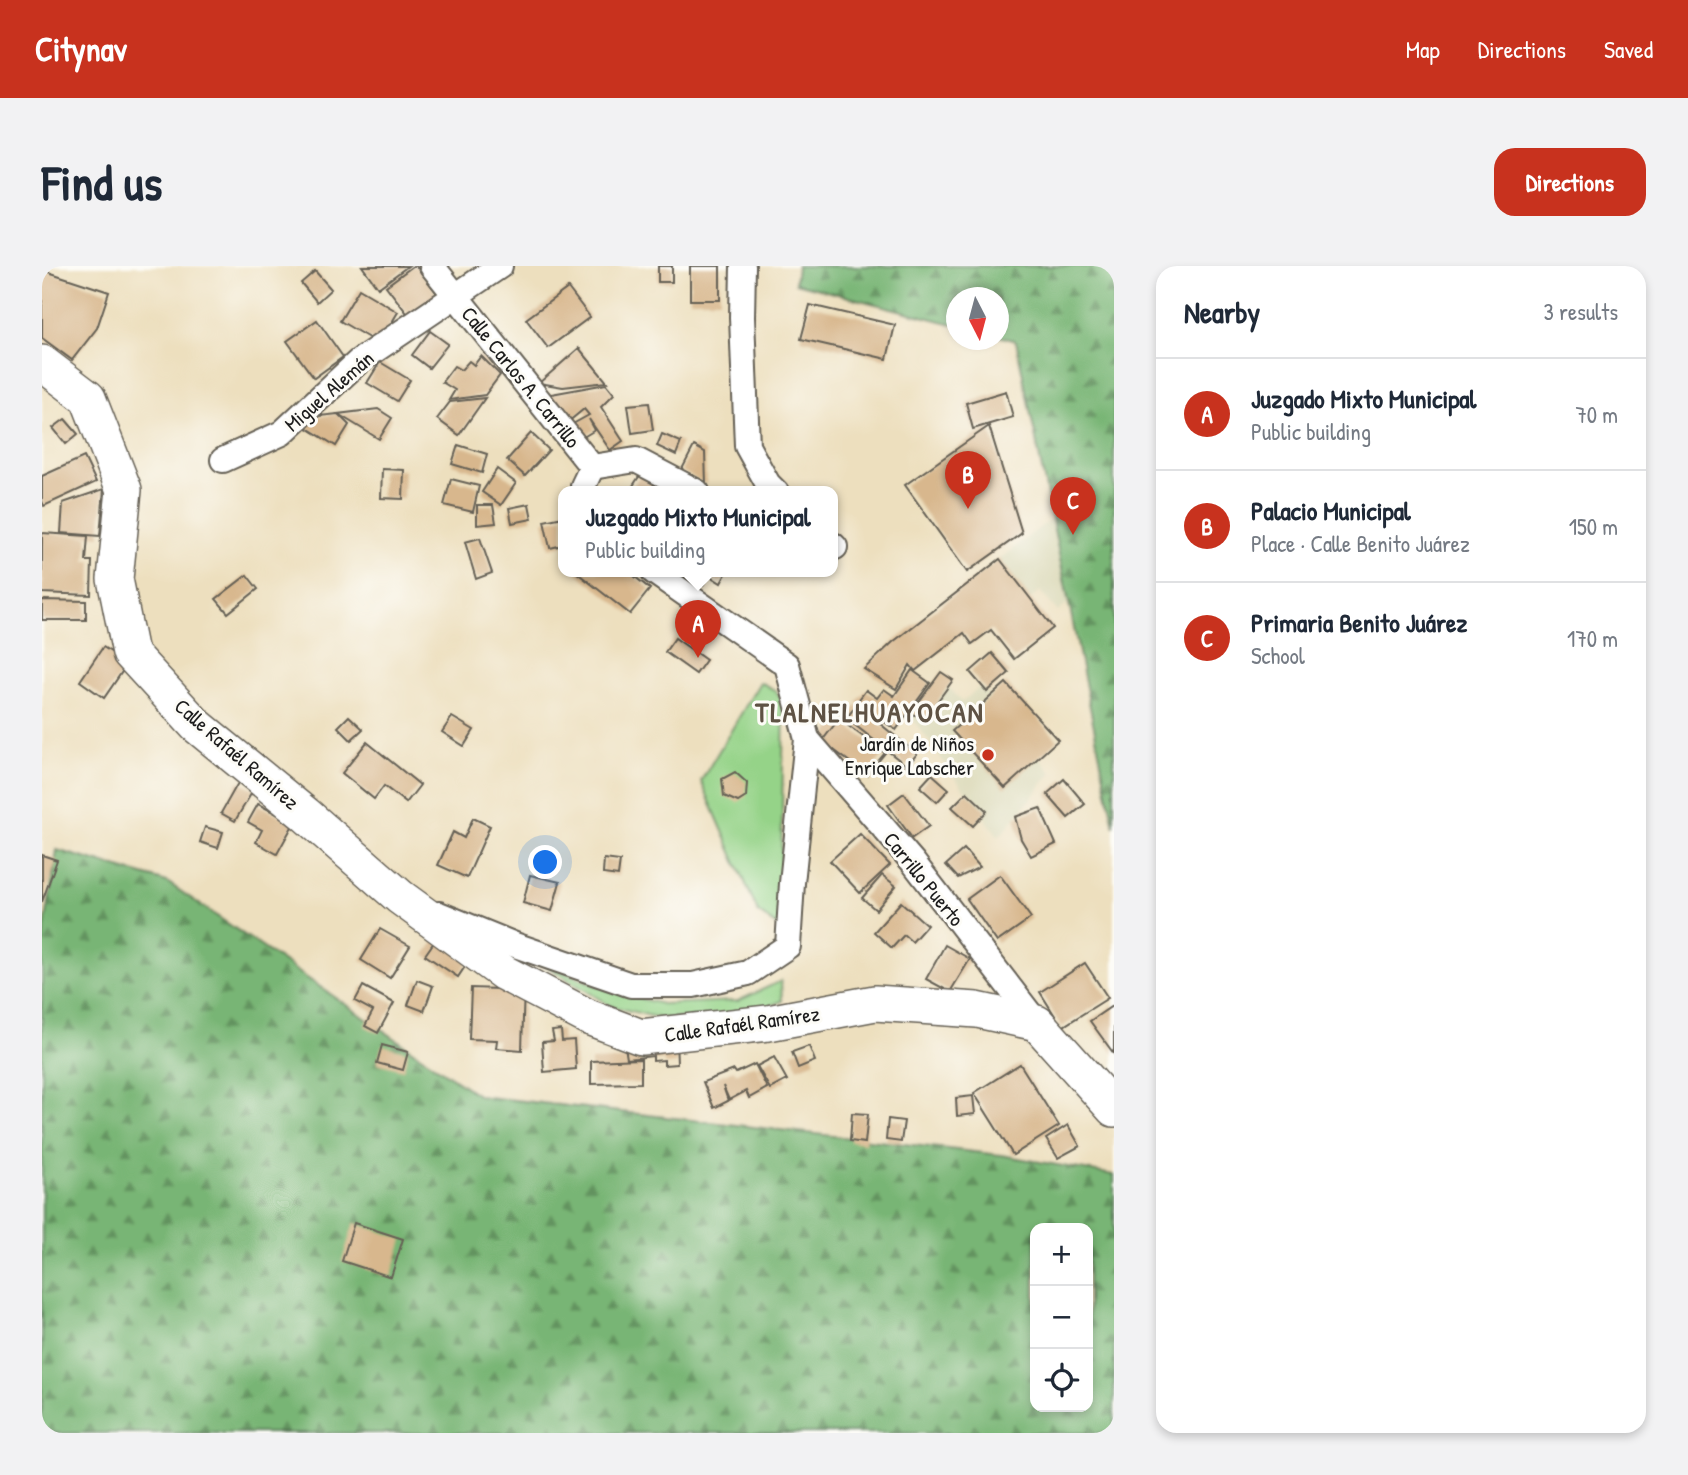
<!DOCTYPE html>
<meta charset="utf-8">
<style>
body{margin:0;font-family:"Patrick Hand",sans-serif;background:#f2f2f3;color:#1f2937}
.controls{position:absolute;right:21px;bottom:21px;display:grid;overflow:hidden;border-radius:14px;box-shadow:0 4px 10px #0003}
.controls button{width:63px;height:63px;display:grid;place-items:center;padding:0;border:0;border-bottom:2px solid #e0e1e3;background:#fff;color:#1f2937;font:35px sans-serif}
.compass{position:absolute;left:904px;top:21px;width:63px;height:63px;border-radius:50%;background:#fff;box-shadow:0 4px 10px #0003;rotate:174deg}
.you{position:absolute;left:504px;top:597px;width:24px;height:24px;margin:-18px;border:5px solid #fff;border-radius:50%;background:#1a73e8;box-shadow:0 0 0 10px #1a73e833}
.badge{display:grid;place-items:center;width:46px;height:46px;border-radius:50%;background:#c8321e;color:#fff;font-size:23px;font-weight:700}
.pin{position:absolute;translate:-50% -58px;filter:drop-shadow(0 2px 4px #0008)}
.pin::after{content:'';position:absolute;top:37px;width:24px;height:21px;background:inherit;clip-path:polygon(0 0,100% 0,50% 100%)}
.popup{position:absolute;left:516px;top:220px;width:280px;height:91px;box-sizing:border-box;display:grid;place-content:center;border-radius:14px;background:#fff;filter:drop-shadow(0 2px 5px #0005);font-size:23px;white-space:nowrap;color:#747a83}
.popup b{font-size:26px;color:#1f2937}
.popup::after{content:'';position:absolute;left:50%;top:100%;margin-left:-14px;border:14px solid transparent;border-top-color:#fff}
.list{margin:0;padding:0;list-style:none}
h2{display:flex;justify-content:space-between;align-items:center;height:91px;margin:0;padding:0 28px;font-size:30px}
h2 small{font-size:23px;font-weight:400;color:#747a83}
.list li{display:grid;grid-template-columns:46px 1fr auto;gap:21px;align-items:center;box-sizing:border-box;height:112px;padding:0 28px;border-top:2px solid #e0e1e3}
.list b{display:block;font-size:26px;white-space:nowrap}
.list p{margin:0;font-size:23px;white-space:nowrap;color:#747a83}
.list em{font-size:23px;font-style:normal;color:#747a83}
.icon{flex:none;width:38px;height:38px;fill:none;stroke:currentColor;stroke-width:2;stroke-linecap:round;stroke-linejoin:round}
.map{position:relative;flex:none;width:1072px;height:1167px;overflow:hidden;border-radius:21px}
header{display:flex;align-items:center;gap:42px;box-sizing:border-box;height:98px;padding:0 35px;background:#c8321e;color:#fff}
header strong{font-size:33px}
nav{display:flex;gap:38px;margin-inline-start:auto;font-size:24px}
.intro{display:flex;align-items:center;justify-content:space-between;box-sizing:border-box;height:168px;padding:0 42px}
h1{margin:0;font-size:49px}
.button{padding:18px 32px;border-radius:21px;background:#c8321e;color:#fff;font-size:24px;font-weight:700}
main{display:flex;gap:42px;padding:0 42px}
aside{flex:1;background:#fff;border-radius:21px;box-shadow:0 4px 10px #0003}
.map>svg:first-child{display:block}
.built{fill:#dbd9b8}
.green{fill:#95d388;stroke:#587852;stroke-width:2}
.forest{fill:url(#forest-firs);stroke:#4a6848;stroke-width:2;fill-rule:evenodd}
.building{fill:#d8b78d}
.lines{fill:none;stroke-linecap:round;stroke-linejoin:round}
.street-casing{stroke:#656055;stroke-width:28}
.secondary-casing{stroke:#656055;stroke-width:38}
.street{stroke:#fff;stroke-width:24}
.secondary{stroke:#fff;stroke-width:35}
.poi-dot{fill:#c8321e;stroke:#fdfcf7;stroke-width:2.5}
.labels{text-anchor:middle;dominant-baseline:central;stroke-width:6;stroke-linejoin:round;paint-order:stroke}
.street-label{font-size:21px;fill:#1c1c1c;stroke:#fdfcf7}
.poi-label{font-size:21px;fill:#1c1c1c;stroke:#fdfcf7;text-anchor:end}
.district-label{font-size:28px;font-weight:bold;letter-spacing:2px;fill:#5e5244;stroke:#fdfcf7}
</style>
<header>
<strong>Citynav</strong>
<nav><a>Map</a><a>Directions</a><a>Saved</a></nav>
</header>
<div class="intro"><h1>Find us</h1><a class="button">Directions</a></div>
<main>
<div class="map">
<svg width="1072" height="1167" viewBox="0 0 1072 1167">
<defs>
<pattern id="forest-firs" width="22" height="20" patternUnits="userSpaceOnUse" patternTransform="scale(1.75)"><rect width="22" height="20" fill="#78b574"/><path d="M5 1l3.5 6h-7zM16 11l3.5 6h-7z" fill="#62925e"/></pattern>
</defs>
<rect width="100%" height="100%" fill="#fdfcf7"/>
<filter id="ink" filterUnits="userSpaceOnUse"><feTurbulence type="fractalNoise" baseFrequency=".0143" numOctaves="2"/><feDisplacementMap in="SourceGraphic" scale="14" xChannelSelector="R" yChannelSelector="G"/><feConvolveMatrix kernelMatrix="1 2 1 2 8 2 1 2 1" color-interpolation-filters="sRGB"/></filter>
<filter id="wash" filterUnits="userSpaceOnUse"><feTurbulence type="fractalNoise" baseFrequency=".00686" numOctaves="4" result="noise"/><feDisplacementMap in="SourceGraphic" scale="28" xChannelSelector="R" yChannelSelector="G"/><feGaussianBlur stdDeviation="1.57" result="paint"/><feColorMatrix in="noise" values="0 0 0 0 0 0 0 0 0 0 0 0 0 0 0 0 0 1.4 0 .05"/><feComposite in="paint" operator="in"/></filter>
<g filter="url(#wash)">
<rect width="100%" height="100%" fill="#eddfbe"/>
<!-- built -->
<g class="built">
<polygon points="1063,210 1072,244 1035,330 1016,346 998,325 962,356 958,293"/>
<polygon points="902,416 920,436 938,421 945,426 1010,507 957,571 866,447"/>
</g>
<!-- green -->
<g class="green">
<polygon points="718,416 734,425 742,437 738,662 716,646 659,515"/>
<polygon points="496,695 568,725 620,738 696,735 739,715 740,735 698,752 617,752 569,740"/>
</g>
<!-- forest -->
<g class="forest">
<polygon points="755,0 1072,0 1072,560 974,75 957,70 956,32 914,32 914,59 753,17"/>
<path d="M15 584 125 616 437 830 959 889 1072 909V1167H0V679ZM993 962H1046V1141H993Z"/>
</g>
<g id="blocks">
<!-- building -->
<g class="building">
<polygon points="320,0 366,0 336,22"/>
<polygon points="371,0 374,0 397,30 368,51 344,20"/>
<rect x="616" y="0" width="14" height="16"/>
<rect x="648" y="0" width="30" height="34"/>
<polygon points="0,4 67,26 55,62 30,94 0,72"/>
<polygon points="273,5 289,23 275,36 259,17"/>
<polygon points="526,22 548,51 506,82 484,53"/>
<polygon points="317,23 356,46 337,78 298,55"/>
<polygon points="768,39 853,59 845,93 759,73"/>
<polygon points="275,54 301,91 272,112 245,75"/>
<polygon points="388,65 406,78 387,102 370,89"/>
<polygon points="537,82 565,116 521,121 497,117"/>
<polygon points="439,90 458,109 443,129 407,134 413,124 400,116 412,100 419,104 427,95 432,99"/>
<polygon points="338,96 368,114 355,135 325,117"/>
<polygon points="564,118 572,128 559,141 581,175 568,184 547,153 553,164 538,173 529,159 547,149 542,143 526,156 504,129"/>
<polygon points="964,125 971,151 931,163 924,137"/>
<polygon points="443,132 417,169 395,153 408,136"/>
<polygon points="607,137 611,164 590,167 586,139"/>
<polygon points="336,143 350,152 337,173 296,148"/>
<polygon points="296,148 307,159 294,180 262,160 268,151"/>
<polygon points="23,153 36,168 24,178 11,162"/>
<polygon points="947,160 980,267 925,306 863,219"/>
<polygon points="489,167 507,184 483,210 465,194"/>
<polygon points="620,168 639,176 634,189 615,180"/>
<polygon points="416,179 445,188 440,207 410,198"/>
<polygon points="652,180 663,186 664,218 639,205"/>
<polygon points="42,191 54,216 2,240 0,235 0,210"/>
<polygon points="340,203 362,204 361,233 339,232"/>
<polygon points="455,203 474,217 459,239 440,226"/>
<polygon points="598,209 614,216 610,222 619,226 587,226"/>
<polygon points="409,213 437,220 431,246 402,239"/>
<polygon points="62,223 58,270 19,267 21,237"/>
<polygon points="487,238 490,253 470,257 467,242"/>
<polygon points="435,239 451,239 454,257 435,259"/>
<polygon points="521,251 521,279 508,282 502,255"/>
<polygon points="0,267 46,270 44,295 50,295 49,329 0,327"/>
<polygon points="438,272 450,307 434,313 423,276"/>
<polygon points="958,293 1011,362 972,393 949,364 930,378 922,367 873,405 868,399 854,423 822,403 851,376"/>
<polygon points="534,306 587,306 608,323 588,348"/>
<polygon points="644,306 685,306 679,317 666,309 661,320 642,311"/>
<polygon points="205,309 216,323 186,347 174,333"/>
<polygon points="0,334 44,335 44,354 0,354"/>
<polygon points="633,372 664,394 654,408 623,386"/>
<polygon points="61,381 86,397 62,432 38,415"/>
<polygon points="950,387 967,407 945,426 928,406"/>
<polygon points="870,404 888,417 854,464 815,436 824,424 835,432 842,423 852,430"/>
<polygon points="899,406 911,414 884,451 868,448"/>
<polygon points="964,417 1016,474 963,522 910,465"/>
<polygon points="815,439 875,488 865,500 804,452"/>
<polygon points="307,450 321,463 309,474 296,461"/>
<polygon points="410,451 432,464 422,480 400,466"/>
<polygon points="797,453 843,487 825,509 780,475"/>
<polygon points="325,476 378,519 364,537 342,520 332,533 300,507"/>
<polygon points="693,506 705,517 704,531 696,536 682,530 680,513"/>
<polygon points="890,508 907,523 895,536 878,521"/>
<polygon points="1022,513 1043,538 1026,552 1005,528"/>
<polygon points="197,515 212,523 193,555 179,547"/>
<polygon points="925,526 945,545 931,560 910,541"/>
<polygon points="862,527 887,560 870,572 846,539"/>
<polygon points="216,538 252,557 235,588 214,576 220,564 206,556"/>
<polygon points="998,542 1014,578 989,590 979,573 973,551"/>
<polygon points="431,552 448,560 425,612 396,599 411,566 422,572"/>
<polygon points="163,561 181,566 176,582 158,576"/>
<polygon points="818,568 848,599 818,627 788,595"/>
<polygon points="922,583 938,601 916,612 904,599"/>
<polygon points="0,589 15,594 0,636"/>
<polygon points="562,593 578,595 576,610 561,608"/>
<polygon points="488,609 518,616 510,645 481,637"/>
<polygon points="840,609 854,620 834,644 820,632"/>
<polygon points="958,609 989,652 955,676 925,633"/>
<polygon points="859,636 885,659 870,676 862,669 850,682 832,666"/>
<polygon points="338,663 368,680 348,712 319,694"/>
<polygon points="399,666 432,687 416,711 383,689"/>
<polygon points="903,679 928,693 908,726 884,713"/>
<polygon points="1043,697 1066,732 1020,761 998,726"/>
<polygon points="375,714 391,720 382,745 366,739"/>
<polygon points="321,720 352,737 336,767 323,760 331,745 313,735"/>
<polygon points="482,720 480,784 454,782 455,774 427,773 429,722 457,723"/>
<polygon points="1070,740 1072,743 1072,788 1048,755"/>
<polygon points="519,764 520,775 532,774 534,803 502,806 500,776 512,775 510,765"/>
<polygon points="634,773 635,798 622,799 622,794 611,795 611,790 585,793 582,774"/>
<polygon points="340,779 366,786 361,804 335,797"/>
<polygon points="767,780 773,795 756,802 750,786"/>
<polygon points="732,791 745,814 728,823 715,800"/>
<polygon points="599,793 599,817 549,818 549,795"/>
<polygon points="713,798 725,822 707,832 704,825 687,834 681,820 686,835 672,842 661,816 692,804 694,807"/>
<polygon points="978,798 1017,860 971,889 932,827"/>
<polygon points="931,830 933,848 915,850 914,832"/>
<polygon points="810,847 826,848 823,877 808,875"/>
<polygon points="846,853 862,855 859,876 844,874"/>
<polygon points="1026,859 1038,880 1016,892 1004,873"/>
<polygon points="312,957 361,973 349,1011 300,995"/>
</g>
</g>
</g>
<g filter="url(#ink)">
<use href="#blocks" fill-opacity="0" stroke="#656055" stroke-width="2"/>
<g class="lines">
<defs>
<g id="street">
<polyline points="390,0 550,201"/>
<polyline points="701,0 700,51 705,180 726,218 734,226"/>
<polyline points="181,194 240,167 317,95 458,0"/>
<polyline points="550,201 594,194 655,226"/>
<polyline points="543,226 541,220 550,201"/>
<polyline points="791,279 793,281"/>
<polyline points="765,473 871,596 995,757"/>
<polyline points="397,648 473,679 589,719 651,719 706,707 746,680 750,617 765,473 745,399 612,306"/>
</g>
<polyline id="secondary" points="0,97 46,132 82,224 73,313 88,387 154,459 263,548 358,631 462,707 546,751 599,771 726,757 833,737 935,744 995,757 1072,843"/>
</defs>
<!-- street casing -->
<use href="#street" class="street-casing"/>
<!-- secondary casing -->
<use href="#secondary" class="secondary-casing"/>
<!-- street -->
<use href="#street" class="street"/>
<!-- secondary -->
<use href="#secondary" class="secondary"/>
</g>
</g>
<!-- markers -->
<circle class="poi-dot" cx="946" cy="489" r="7"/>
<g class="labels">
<!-- street labels -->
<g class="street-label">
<text transform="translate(479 111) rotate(51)">Calle Carlos A. Carrillo</text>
<text transform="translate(287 125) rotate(-41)">Miguel Alemán</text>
<text transform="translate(195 488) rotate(41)">Calle Rafaél Ramírez</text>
<text transform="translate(882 613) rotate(51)">Carrillo Puerto</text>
<text transform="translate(700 758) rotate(-8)">Calle Rafaél Ramírez</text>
</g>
<!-- poi labels -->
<g class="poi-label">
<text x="932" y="477">Jardín de Niños<tspan x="932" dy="24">Enrique Labscher</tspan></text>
</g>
<!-- district labels -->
<g class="district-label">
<text x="828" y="446">TLALNELHUAYOCAN</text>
</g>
</g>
</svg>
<div class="controls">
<button>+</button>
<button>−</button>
<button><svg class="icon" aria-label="locate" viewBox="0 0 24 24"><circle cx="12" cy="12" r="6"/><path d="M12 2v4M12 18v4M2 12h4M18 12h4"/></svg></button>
</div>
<svg class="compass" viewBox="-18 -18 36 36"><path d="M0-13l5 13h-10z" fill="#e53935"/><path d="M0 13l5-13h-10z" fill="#747a83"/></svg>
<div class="you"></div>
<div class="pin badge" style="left:656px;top:392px">A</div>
<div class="popup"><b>Juzgado Mixto Municipal</b>Public building</div>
<div class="pin badge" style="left:926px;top:243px">B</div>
<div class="pin badge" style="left:1031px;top:269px">C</div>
</div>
<aside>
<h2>Nearby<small>3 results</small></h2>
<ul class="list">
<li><span class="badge">A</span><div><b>Juzgado Mixto Municipal</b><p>Public building</p></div><em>70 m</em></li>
<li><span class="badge">B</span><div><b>Palacio Municipal</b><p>Place · Calle Benito Juárez</p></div><em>150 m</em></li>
<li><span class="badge">C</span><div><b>Primaria Benito Juárez</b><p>School</p></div><em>170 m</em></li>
</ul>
</aside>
</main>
